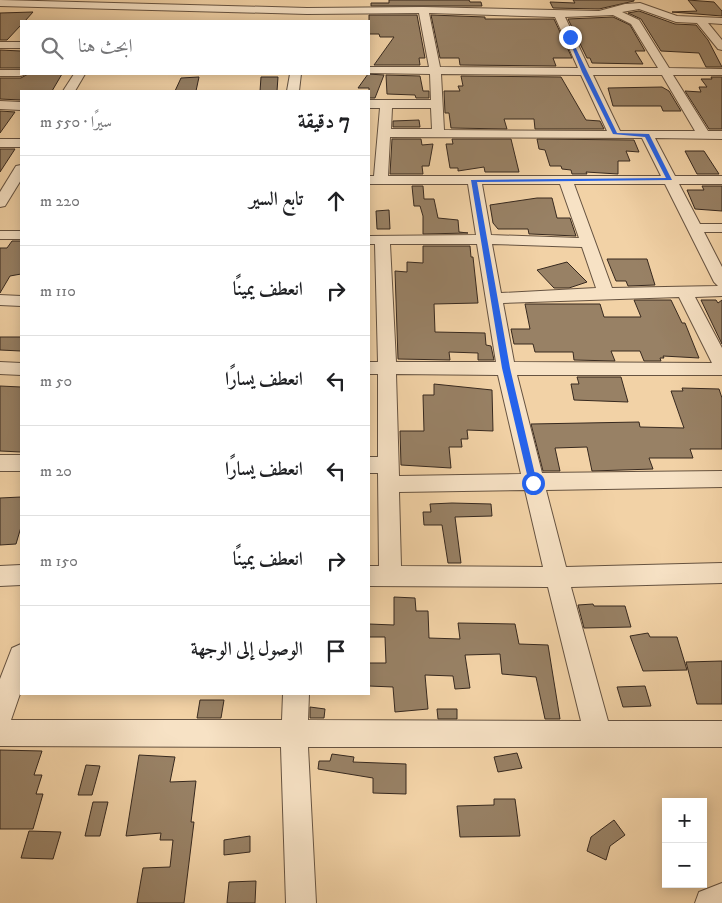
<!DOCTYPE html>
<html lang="ar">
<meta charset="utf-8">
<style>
body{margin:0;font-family:"IM FELL DW Pica",Amiri,serif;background:#f6f6f6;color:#202124;direction:rtl}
.controls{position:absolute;right:15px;bottom:15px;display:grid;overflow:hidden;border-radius:0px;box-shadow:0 2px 12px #0003}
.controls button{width:45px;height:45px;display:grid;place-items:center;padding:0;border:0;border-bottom:1px solid #e0e0e0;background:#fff;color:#202124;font:25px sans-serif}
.stop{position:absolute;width:15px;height:15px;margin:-11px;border:4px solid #2563eb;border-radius:50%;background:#fff}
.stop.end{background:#2563eb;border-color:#fff;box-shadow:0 1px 5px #0008}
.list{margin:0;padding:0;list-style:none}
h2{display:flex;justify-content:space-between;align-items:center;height:65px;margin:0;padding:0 20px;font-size:21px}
h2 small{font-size:16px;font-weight:400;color:#757577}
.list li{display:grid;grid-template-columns:32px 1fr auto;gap:15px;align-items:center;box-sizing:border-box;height:90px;padding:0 20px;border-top:1px solid #e0e0e0}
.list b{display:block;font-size:19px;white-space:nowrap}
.list em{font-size:16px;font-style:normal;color:#757577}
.icon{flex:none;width:28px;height:28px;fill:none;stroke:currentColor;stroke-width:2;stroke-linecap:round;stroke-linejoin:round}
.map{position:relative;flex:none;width:722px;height:903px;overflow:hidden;direction:ltr}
.search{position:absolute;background:#fff;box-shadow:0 2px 12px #0003;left:20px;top:20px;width:350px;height:55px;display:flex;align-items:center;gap:12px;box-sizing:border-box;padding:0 18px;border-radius:0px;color:#757577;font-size:19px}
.panel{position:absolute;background:#fff;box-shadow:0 2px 12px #0003;left:20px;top:90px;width:350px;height:605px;border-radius:0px;direction:rtl}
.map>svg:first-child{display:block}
.building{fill:#988165;stroke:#37291f}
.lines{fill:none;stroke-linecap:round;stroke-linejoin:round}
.minor-casing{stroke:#665341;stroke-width:2}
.minor{fill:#f7e2c5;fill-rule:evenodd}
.route{fill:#2563eb}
</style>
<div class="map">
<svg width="722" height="903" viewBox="0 0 722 903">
<rect width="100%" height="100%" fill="#f2d2a6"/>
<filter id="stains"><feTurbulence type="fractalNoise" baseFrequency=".004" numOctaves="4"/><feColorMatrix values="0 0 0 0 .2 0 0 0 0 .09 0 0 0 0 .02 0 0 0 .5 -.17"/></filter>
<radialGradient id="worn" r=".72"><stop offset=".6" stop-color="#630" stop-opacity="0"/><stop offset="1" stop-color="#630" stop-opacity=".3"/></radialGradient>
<!-- building -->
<g class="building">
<polygon points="389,0 469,0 470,2 481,2 482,6 371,6 371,3 389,3"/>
<polygon points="573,0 634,0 634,1 599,9 553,8 550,2 575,3"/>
<polygon points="688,0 714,2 722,11 722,16 672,12 697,11"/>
<polygon points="639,11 675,24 696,25 708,40 722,67 706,67 699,53 661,51 641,19 628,13"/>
<polygon points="33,12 25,21 21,21 21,25 7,40 0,40 0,13"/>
<polygon points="369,15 417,15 425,58 419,58 420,65 374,65 394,37 380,37 379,34 369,34"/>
<polygon points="431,15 485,17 485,19 554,19 572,58 553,58 556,66 460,65 459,58 440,58"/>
<polygon points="613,17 630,25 645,51 635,51 643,64 592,63 590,58 587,58 568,19"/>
<polygon points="0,50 21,51 21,68 0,68"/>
<polygon points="28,74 62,74 52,91 21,91 21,100 0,99 0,78 21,78"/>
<polygon points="368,74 384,75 375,98 369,98 369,88 358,88"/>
<polygon points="386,75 420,76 423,91 429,91 429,98 416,98 415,95 387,94"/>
<polygon points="461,76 561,77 586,120 600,121 604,129 535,129 534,119 504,119 507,129 451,128 449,113 445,113 444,91 460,91 458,86 463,86"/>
<polygon points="199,77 196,91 175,91 181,78"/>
<polygon points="261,77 278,77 277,91 260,91"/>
<polygon points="711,77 722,77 722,129 709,129 685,91 701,92 699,87 707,87 701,79 712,79"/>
<polygon points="662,87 669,91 681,111 663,111 661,106 613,106 608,88"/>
<polygon points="0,111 15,112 0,133"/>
<polygon points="419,120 420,127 393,127 393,121"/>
<polygon points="392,139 421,139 422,145 433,144 429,166 422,166 423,174 390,174"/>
<polygon points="452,139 511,139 519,172 485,172 484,167 458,171 458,168 450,168 446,144 453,144"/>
<polygon points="537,139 634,140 639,152 626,151 630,161 618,161 618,174 586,172 587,174 572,174 571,170 562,169 561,166 550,166 545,150 539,149"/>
<polygon points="0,149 15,149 0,172"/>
<polygon points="685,151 704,151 719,174 697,174"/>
<polygon points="412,186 423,186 424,199 434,199 438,218 458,220 459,232 468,233 423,234 423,216 420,206 414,206"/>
<polygon points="702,186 722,186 722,211 695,209 687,190 704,190"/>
<polygon points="537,198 552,198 557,218 570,218 576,236 531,234 529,234 528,229 498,229 493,223 490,205"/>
<polygon points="389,210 390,229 377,229 376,211"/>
<polygon points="12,241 21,241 21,274 10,276 0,293 0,248 7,248"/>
<polygon points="423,246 470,246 471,257 473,257 478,303 434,304 435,332 485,333 486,345 491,346 494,360 478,360 478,353 449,352 450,360 398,359 395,271 407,272 407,262 423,263"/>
<polygon points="607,259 647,259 655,285 628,286 626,281 616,281"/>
<polygon points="567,262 587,282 569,288 554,288 537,270"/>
<polygon points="634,300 671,300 682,323 685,323 699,358 663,356 664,358 660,358 661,361 644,361 640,351 611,351 615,361 574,360 573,352 535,352 533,344 514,344 511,329 530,329 525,304 600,304 604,317 641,317"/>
<polygon points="701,300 716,300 718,303 722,300 722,344"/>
<polygon points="0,337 21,337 21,351 0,350"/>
<polygon points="577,377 621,377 628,402 574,400 571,384 579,384"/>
<polygon points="434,384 492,390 493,431 467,430 468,439 461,439 462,447 449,447 451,468 401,465 400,431 424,431 423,395 434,395"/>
<polygon points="0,386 21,387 21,452 0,451"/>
<polygon points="682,388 719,389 722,398 722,449 690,449 693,458 649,458 653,469 592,471 587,447 555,448 560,471 543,471 531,424 639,422 640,427 684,428 671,391 683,391"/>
<polygon points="21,497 21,527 16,544 0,545 0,498"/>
<polygon points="452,503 491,504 492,516 455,517 461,563 448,563 442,525 424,525 423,512 431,512 430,504"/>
<polygon points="394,597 415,598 416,611 428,611 429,638 460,639 458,623 515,624 519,644 548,645 560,719 545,719 536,677 502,674 500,654 465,655 470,688 455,689 453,676 425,675 428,709 395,712 393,687 369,686 369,663 386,663 385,637 369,637 369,624 394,625"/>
<polygon points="593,604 594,606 625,606 631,627 584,628 578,605"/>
<polygon points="648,633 650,637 677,637 687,670 643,671 630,636"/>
<polygon points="722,661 722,704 697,704 686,662"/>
<polygon points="645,686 651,706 623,707 617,687"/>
<polygon points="200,700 224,700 221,718 197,718"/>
<polygon points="310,707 325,709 324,718 310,718"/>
<polygon points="437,709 457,709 457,719 438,719"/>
<polygon points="0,750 42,751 34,775 42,775 36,794 43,794 33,829 0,829"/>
<polygon points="517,753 522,768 498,772 494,757"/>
<polygon points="332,754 354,757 353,762 406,764 406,794 373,793 373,778 318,769 319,761 330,761"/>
<polygon points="139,755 175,757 170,782 196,781 191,822 194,822 184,903 137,903 143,868 170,867 173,840 160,840 161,833 126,836"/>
<polygon points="86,765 100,766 92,795 78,795"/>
<polygon points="494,799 515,799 520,836 460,837 457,806 494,805"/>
<polygon points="93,802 108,802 100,836 85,836"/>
<polygon points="614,820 625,835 610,846 606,860 587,851 591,837"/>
<polygon points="29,831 61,832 53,859 21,858"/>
<polygon points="250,836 250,852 224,855 224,840"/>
<polygon points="256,881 255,903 227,903 229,882"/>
</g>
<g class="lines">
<defs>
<g id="minor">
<path d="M0 0 307 8 423 7 599 11 625 4 640 3 677 16 722 18V24L708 23 722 40V50L718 49 697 23 676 22 639 9 622 12 639 20 669 68 722 69V75H673L708 131H722V139L655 138 675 176H722V184H679L700 224H722V232H704L722 267V296L695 297 722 348V375H517L542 473 722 471V487L546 490 566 567 722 563V583L571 587 608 721H722V747H308L316 903H286L281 747 0 746V679L12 648 21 644V691L11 720H282L283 694H309L308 720 581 721 548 587 369 586V566H379L378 473H369V457H378V374H369V362H378L375 244H369V236L476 235 468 184H369V176H374L380 108H369V100H431L430 74 369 73V67H429L419 13 307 14 0 6ZM429 13 555 17 578 68 440 67ZM613 15 631 24 658 68H589L565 17ZM441 74 581 75 607 131 444 130ZM593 75H662L695 131H620ZM392 108H431L432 129H391ZM390 137 642 138 661 176H388ZM482 184H560L579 238 491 235ZM574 184H665L714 282 718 286 612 288ZM390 244H477L496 362H396ZM492 244 582 247 596 288 501 293ZM679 297 712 363 514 362 503 303ZM396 374 498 375 521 474 399 476ZM525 490 543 567 401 566 399 492Z"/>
<rect x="0" y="42" width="21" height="6"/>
<polygon points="0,70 21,70 21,74 26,74 21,76 0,76"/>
<polygon points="74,74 85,74 75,91 63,91"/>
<polygon points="290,74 301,74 299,91 287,91"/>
<polygon points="0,101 21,102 21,110 0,109"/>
<rect x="0" y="139" width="21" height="8"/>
<polygon points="21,165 21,180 5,206 0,207 0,192 16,166"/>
<rect x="0" y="231" width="21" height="8"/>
<polygon points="0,295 21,296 21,306 0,305"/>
<polygon points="0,362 21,363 21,375 0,374"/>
<rect x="0" y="455" width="21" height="16"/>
<polygon points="21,565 21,585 0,586 0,566"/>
<polygon points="722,883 722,903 695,903 699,892"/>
</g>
</defs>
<!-- minor casing -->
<use href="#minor" class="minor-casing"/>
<!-- minor -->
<use href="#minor" class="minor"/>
</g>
<!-- route -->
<polygon class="route" points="570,36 617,133 649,134 672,180 477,182 510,368 537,483 533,486 529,483 502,368 471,180 666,178 645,137 613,134 582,72 568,37"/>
<rect width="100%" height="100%" filter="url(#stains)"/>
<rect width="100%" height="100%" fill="url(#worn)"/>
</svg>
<div class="controls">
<button>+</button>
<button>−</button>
</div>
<div class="stop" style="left:533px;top:483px"></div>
<div class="stop end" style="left:570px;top:37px"></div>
<div class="search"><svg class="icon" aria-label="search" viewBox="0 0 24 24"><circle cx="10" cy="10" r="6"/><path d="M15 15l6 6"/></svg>ابحث هنا</div>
<section class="panel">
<h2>7 دقيقة<small>سيرًا · 550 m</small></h2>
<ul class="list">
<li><svg class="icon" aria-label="ahead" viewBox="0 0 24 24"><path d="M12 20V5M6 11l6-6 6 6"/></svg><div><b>تابع السير</b></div><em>220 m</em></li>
<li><svg class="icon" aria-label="right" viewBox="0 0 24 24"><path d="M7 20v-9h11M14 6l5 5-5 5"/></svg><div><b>انعطف يمينًا</b></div><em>110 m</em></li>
<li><svg class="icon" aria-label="left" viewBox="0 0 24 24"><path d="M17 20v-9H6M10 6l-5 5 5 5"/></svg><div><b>انعطف يسارًا</b></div><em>50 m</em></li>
<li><svg class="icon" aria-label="left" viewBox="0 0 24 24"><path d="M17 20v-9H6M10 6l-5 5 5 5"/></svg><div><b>انعطف يسارًا</b></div><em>20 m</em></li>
<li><svg class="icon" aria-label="right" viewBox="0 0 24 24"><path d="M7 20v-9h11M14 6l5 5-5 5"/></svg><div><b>انعطف يمينًا</b></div><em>150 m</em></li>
<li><svg class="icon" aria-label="arrive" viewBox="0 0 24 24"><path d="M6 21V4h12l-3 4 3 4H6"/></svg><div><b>الوصول إلى الوجهة</b></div></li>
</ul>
</section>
</div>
